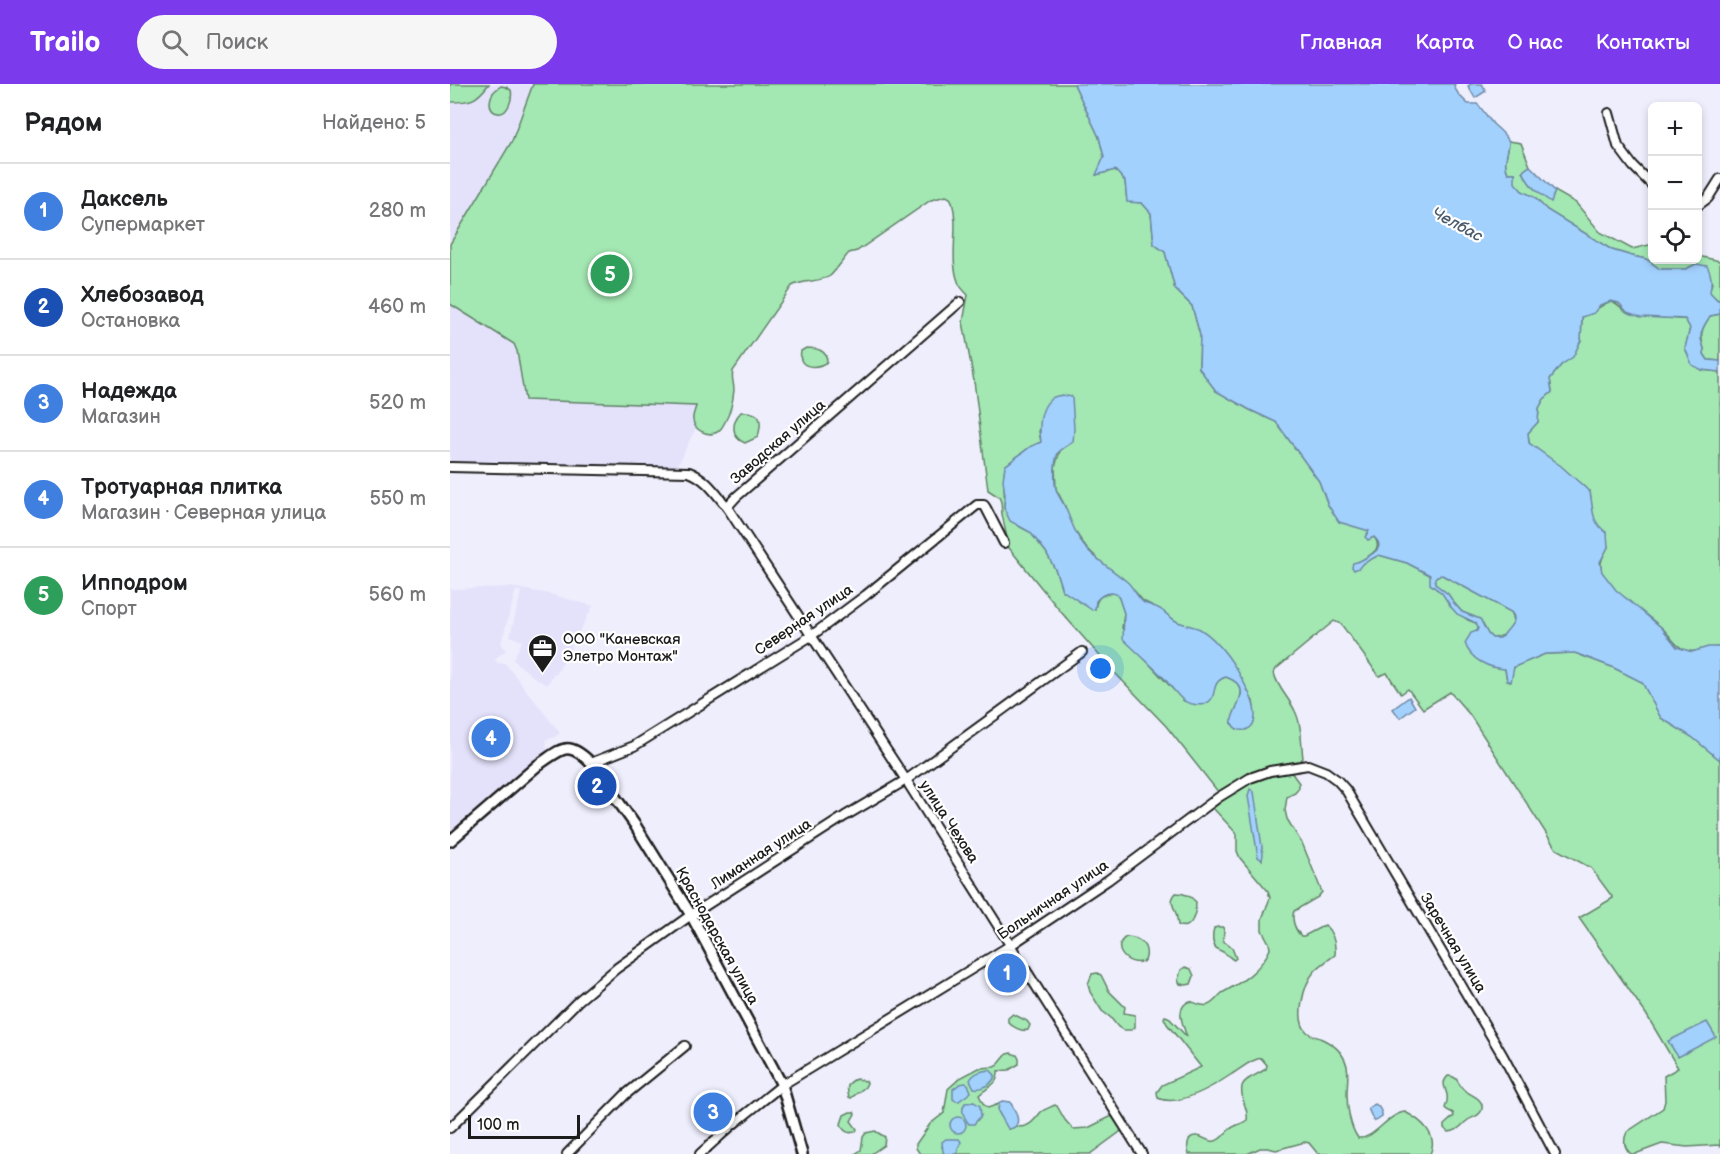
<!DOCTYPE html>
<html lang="ru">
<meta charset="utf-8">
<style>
body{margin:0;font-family:"Balsamiq Sans",sans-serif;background:#f6f6f6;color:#202124}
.controls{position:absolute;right:18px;top:18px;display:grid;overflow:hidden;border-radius:9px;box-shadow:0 3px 9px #0003}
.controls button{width:54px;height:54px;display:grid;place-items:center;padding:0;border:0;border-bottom:2px solid #e0e0e0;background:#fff;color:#202124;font:30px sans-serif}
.scale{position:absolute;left:18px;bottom:15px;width:112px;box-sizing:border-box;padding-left:6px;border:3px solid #1c1c1c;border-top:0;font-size:16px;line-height:21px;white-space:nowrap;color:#1c1c1c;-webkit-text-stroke:4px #fff;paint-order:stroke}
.you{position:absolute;left:651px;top:585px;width:21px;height:21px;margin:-15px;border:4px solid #fff;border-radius:50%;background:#1a73e8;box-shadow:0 0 0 9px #1a73e833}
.badge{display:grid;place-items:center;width:39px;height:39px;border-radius:50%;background:#7c3aed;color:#fff;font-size:20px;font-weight:700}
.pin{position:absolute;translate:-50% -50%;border:3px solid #fff;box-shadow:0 2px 6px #0006}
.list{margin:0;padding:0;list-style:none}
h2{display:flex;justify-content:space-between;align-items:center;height:78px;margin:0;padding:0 24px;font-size:26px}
h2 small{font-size:20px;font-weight:400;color:#757577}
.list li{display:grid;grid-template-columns:39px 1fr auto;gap:18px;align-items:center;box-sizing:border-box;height:96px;padding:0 24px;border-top:2px solid #e0e0e0}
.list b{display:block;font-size:22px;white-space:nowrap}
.list p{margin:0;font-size:20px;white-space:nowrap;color:#757577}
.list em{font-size:20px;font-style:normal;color:#757577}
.icon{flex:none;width:33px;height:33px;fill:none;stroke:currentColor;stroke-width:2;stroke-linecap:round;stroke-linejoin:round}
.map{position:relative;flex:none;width:1270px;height:1070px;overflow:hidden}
header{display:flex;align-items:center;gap:36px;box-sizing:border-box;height:84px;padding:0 30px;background:#7c3aed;color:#fff}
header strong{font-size:28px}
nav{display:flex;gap:33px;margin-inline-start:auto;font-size:21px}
.search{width:420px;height:54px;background:#f6f6f6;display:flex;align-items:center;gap:15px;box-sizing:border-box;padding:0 21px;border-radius:33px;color:#757577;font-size:22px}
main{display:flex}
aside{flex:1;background:#fff}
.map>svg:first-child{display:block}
.built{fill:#e4e2fb}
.green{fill:#a3e7b2;stroke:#608267;stroke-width:1.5;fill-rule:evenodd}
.water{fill:#a3d1fe;stroke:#6d89a4;stroke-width:1.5;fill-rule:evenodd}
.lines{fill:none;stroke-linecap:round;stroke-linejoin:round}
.minor-casing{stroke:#1c1c1c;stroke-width:12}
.tertiary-casing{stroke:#1c1c1c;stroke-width:14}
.minor{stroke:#fff;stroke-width:8}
.tertiary{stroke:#fff;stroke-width:9}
.labels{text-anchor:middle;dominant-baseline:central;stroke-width:4.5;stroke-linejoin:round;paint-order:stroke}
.street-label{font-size:15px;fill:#1c1c1c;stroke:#fff}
.poi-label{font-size:15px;fill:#1c1c1c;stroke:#fff;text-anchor:start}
.water-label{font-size:16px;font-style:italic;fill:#4b5b6b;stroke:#fff}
</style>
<header>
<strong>Trailo</strong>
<div class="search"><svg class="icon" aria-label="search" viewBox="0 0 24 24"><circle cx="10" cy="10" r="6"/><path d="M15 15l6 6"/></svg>Поиск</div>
<nav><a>Главная</a><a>Карта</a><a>О нас</a><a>Контакты</a></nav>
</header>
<main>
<aside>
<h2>Рядом<small>Найдено: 5</small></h2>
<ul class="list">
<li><span class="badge" style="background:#3f7fe0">1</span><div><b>Даксель</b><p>Супермаркет</p></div><em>280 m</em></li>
<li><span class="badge" style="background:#1a4fb4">2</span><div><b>Хлебозавод</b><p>Остановка</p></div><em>460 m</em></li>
<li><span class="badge" style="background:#3f7fe0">3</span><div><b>Надежда</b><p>Магазин</p></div><em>520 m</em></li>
<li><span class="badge" style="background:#3f7fe0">4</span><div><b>Тротуарная плитка</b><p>Магазин · Северная улица</p></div><em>550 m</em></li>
<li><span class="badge" style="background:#2e9e5b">5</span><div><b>Ипподром</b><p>Спорт</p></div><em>560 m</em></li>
</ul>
</aside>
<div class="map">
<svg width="1270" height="1070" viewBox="0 0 1270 1070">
<rect width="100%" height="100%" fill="#efeefd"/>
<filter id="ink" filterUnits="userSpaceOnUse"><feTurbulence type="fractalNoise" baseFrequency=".0167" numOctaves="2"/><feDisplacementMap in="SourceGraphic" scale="12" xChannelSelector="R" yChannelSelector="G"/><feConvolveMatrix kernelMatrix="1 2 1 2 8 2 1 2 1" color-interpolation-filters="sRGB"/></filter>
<g filter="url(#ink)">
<!-- built -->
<g class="built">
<polygon points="0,0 83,0 62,57 0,160"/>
<polygon points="0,220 55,254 64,260 67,267 256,323 227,383 0,379"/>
<polygon points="61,503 100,510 143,522 106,591 104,590 97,601 85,594 63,576 72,557 60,552 71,508 66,506 51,559 56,566 45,575 48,579 55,579 110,649 105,653 96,656 97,667 0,747 0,505"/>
</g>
<!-- green -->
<g class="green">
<path d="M0 0H39C26 17 21 18 0 18Z"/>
<path d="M83 0H624L649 53 654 73 647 91 665 86 675 97 677 117 692 119 701 129 704 160 715 168 725 205 742 222 750 251 749 284 766 307 800 326 826 338 869 397 878 421 919 447 921 454 924 453C935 466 918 472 907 479L911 480 929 471 957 479 980 491 986 505 992 508 1001 523 1018 536 1026 539 1029 544 1027 547 1055 585 1057 596 1060 598 1064 583 1095 570 1125 569 1162 583 1192 598 1211 634 1242 653 1270 676V1063L1269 1061 1237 1063 1212 1060 1185 1070H1181C1174 1064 1173 1056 1177 1048L1213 1024 1215 1017 1214 992 1228 984 1196 930 1129 834 1163 814 1141 784 1106 765 1020 631 1000 608 973 625 958 605 951 610 937 589 929 592 891 540 884 537 826 585 824 589C827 603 839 614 845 627 852 641 851 659 853 674L849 678C818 684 795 690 769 709L716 642 664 588 611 528 559 464 552 430 551 418 549 413 538 406 524 297 513 238 518 211C515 208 511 204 509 200 498 174 510 144 502 118 501 114 500 114 496 112L481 116 407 167 399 169C394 174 385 188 380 192 371 198 353 196 342 202L283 287C281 294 284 299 284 306 283 317 280 329 275 338 273 342 270 348 265 349 257 352 244 346 243 336 242 331 245 327 246 322L75 316 67 267 64 260 0 220V160L62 57ZM621 313 622 328 605 383 606 405 615 422 621 441 634 461 654 481 677 498 693 517 709 525 727 538 750 546 803 617C805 628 805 635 799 644L782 640C781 622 807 604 776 593 769 595 766 598 764 605L734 617 692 572 672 544 674 529 668 511 663 509C651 511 647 512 645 525L612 506 606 487 596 468 580 448 570 443 554 424C555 410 553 396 555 382L580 363 591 358 589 347Z"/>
<path d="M51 2 56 3 61 6C63 14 58 31 48 29 38 28 39 15 43 9 45 6 48 4 51 2Z"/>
<path d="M1059 57 1071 59 1080 82 1073 87C1079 102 1088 109 1101 117L1105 107 1126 119 1150 148 1182 165 1199 161H1202V176H1248V172L1270 177V216H1268L1259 208 1262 199 1246 180 1236 185H1210L1196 175 1182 172 1162 166 1097 126 1084 113 1072 107 1064 99 1065 89H1058C1052 78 1059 68 1059 57Z"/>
<path d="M1161 217C1170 220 1170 224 1177 228 1184 232 1226 235 1235 235L1240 244 1235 265 1252 286 1270 288V563C1260 562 1246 569 1238 567 1223 562 1222 552 1211 543 1194 529 1161 508 1152 489 1148 479 1154 471 1158 463L1143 433 1140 408 1079 359 1078 349 1088 338 1089 324 1094 315 1102 308 1100 295 1111 281 1123 272 1131 256 1132 233C1144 229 1150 221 1161 217Z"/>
<path d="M1270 230V277L1258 276 1254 270C1255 263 1252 261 1252 255 1250 246 1256 239 1260 232Z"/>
<path d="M356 264C367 264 377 266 377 278 366 285 347 285 351 267Z"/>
<path d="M291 328C311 327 313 335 308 353L295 359C281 354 281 338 291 328Z"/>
<path d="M992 491 1061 528C1069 539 1055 554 1042 554L1038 550 1030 535 1012 528 1004 519 998 510 985 500 984 494 987 492Z"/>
<path d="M841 688 849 699V704L845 709 837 713 835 726 837 735 853 761 872 808 868 813 844 827C841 835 845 846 851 852H854L875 841C883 849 886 860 885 871 878 876 870 881 864 888 854 900 844 936 857 948 861 951 865 953 870 954 883 960 893 967 897 982 899 992 897 1001 897 1010 897 1023 900 1043 908 1054 924 1056 937 1030 955 1028 971 1036 989 1051 980 1070H868L859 1059 855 1058 826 1066 818 1064H810L797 1070H739C737 1064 736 1051 747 1052 754 1052 757 1059 765 1057 772 1055 774 1050 780 1045 785 1041 792 1040 797 1036 798 1030 797 1027 795 1022 786 995 795 998 816 985L817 981 811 974C800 976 792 984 782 990 764 1002 729 1024 708 1014L707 1008 712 1001 751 983 717 940 714 934 715 932 718 933 737 953C733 941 724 923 740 917 746 919 753 923 758 921 764 919 767 913 772 909 792 898 810 887 820 865L819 859 812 846V835L820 814 818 807 790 774 787 767V750L763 724C785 704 812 692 841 688Z"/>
<path d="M726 809C733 809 741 812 746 818 746 829 742 848 728 841 727 836 727 831 725 827 722 819 720 816 726 809Z"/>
<path d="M768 843H773L774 847 773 857 782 864 786 874 784 876C781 875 779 872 776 870 773 867 769 867 766 864 762 859 762 850 764 844Z"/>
<path d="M676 853C691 853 700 863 695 877 677 884 660 863 676 853Z"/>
<polygon points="735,883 741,885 744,892 741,900 736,901 730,900 728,896 731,886"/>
<polygon points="647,889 651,891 659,907 675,923 674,929 685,931 685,943 681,946 673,946 668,943 660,933 652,927 640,908 638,900 642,890"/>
<path d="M563 930 577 937 580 941 578 946C572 948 562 943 558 938V934Z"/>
<path d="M561 969 567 971 569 975V980L559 986 548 987C549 1001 537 1003 529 1011L534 1021 538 1024 549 1020 548 1027 559 1045 567 1042C578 1046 585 1035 591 1028 595 1025 601 1023 605 1021L607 1022 615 1036 623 1045 638 1044 662 1032 671 1045 670 1048 640 1070H507L509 1062 492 1063 495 1070H470L466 1064V1060L480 1040 494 1029 498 1005 510 994 529 984 544 983 548 981 557 970Z"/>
<path d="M998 992C1009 992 1007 1000 1014 1006 1020 1011 1034 1014 1032 1025 1031 1032 1022 1033 1018 1036 1010 1042 1009 1047 998 1048L994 1044V1041L1004 1032 1003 1029 997 1026 995 1024C1003 1006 987 1003 998 992Z"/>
<path d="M406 995 416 997 417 999 415 1003 401 1014 399 1013C396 1003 397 999 406 995Z"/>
<path d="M400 1028H404L405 1030 401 1037 407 1045 406 1047C399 1051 393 1047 391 1040L394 1031Z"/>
<polygon points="425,1047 435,1053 434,1061 421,1070 405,1070 411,1066 413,1053 416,1049"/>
</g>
<!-- water -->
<g class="water">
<path d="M624 0H1005L1004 3 1009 11 1018 20H1027C1034 26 1038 35 1044 41 1050 46 1055 51 1059 57 1059 68 1052 78 1058 89H1065V99L1072 107 1084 113 1097 126 1162 166 1182 172 1196 175 1210 185H1236L1246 180 1257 182C1262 191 1262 198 1260 208L1267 216H1270V230L1260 232C1256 239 1250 246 1251 255 1252 261 1255 263 1254 270L1258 276 1270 277V288L1252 286 1242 281 1235 264 1240 244 1235 235 1191 233 1177 228 1169 219 1161 217 1150 221 1144 229 1132 233 1131 256 1123 273 1111 281 1100 295 1102 308 1094 315 1089 324 1088 338 1078 349 1079 359 1111 382 1140 408C1144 428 1140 436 1157 449L1158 463 1150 478 1152 488 1166 506 1212 544 1227 563 1242 568 1258 563H1270V676L1242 653 1211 634 1192 598 1162 583 1125 569 1095 570 1064 583 1061 598 1057 596 1055 585C1039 584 1020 576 1015 559L1021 549 1027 547 1028 544 1026 539 1007 530 1001 523 992 509 980 500V491L957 479 929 471 912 480 909 484 904 486 902 483 903 479C909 478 928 469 929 462 929 457 927 456 924 453L918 456 915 453 919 447 889 438 878 421 869 397 826 338 800 326 766 307 749 284 750 251 742 222 725 205 715 168 704 160 701 129 692 119 677 118 675 97 665 86 646 91 654 73 649 53ZM992 491 1061 528C1070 537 1057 544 1053 552L1049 554H1042L1038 550 1030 535 1012 528 1004 519 998 510 985 500V494L987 492Z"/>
<polygon points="1021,0 1032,0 1036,7 1025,14 1018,2"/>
<path d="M1080 82 1105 107 1101 118C1088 109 1079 102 1073 87Z"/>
<path d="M612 311 622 313 624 345 623 358C619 361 611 365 608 369 604 376 604 398 606 405 607 411 612 416 614 421 621 435 624 449 634 462 646 476 662 485 676 497 683 502 686 512 693 518 698 521 705 522 710 525 716 529 721 535 728 538 735 541 743 542 750 545 770 557 788 585 797 605 803 616 812 640 796 646 793 646 790 647 787 645 767 634 814 607 776 593 758 598 770 614 755 620 749 622 738 620 733 616 726 610 720 601 714 594 701 581 687 568 673 555L674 529 668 511C660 507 652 510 646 517L645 525 642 526 612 506 606 487 596 468 580 448 560 437 554 424 555 411 553 396 555 382 580 363 591 358C589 344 589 324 602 314 605 312 609 312 612 311Z"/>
<polygon points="959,613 965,623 950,634 943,625"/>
<polygon points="800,705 804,708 813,770 812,776 808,773 798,712"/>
<polygon points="1257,938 1266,953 1228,973 1218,957"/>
<path d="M540 986 545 991C543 1000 533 1006 524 1004L520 996C524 988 532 987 540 986Z"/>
<polygon points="515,999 518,1000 521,1008 509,1017 506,1017 503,1015 503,1005 510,1000"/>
<path d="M552 1017 560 1018C566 1027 574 1043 559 1045L557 1043 548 1027 549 1020Z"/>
<path d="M524 1018 530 1022 531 1032 524 1040H519C514 1033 510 1027 515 1019Z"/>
<path d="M925 1020C929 1022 933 1029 932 1033L926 1037 923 1036 918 1024Z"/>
<circle cx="508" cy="1041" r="8"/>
<polygon points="496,1055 509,1055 511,1058 509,1062 507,1070 495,1070 493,1068 492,1058"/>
</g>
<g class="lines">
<defs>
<g id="minor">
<polyline points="1159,29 1168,62 1183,82 1202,101"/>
<polyline points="1248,120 1250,120 1258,114 1270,95"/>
<path d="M0 383 239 388C256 394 266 410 277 423L456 696 692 1070"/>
<polyline points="277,423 286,413 510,218"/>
<polyline points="141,679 184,662 361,552 416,511 527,421 534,421 536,424 554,459"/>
<polyline points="0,1044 128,917 167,884 241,831 395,732 456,696 632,568"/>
<polyline points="117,1070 175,1011 235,962"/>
<polyline points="250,1070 281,1042 332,1001 561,861 658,796 769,713 800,694 820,687 858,681 876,688 887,696 896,706 1053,972 1105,1070"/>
</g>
<path id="tertiary" d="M0 757 88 681C112 665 117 655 141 679L185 741 241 831 332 1001 352 1070"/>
</defs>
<!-- minor casing -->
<use href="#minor" class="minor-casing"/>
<!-- tertiary casing -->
<use href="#tertiary" class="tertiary-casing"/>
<!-- minor -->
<use href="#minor" class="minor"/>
<!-- tertiary -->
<use href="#tertiary" class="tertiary"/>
</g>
</g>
<!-- icons -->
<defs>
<symbol id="office-pin" viewBox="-11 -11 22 30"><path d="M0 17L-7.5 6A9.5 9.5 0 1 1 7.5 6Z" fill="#1c1c1c" stroke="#fff"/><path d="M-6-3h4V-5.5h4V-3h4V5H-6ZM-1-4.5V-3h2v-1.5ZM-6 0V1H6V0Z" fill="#fff"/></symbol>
</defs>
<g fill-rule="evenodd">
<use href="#office-pin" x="76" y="548" width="33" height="45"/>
</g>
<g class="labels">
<!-- street labels -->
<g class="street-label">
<text transform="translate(328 358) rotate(-41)">Заводская улица</text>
<text transform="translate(354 536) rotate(-34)">Северная улица</text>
<text transform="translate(499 738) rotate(57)">улица Чехова</text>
<text transform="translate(311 770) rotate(-33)">Лиманная улица</text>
<text transform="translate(603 816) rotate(-34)">Больничная улица</text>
<text transform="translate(267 852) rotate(61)">Краснодарская улица</text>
<text transform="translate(1003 859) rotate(59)">Заречная улица</text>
</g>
<!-- poi labels -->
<g class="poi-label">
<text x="113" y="555">ООО "Каневская<tspan x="113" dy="17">Элетро Монтаж"</tspan></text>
</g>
<!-- water labels -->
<g class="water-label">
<text transform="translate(1007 141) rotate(28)">Челбас</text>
</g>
</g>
</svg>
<div class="controls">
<button>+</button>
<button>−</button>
<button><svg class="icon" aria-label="locate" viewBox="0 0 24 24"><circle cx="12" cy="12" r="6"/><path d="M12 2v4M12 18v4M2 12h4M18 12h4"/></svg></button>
</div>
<div class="scale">100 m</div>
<div class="you"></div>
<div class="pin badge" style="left:557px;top:889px;background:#3f7fe0">1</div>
<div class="pin badge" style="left:147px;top:702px;background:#1a4fb4">2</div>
<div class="pin badge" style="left:263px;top:1028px;background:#3f7fe0">3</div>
<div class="pin badge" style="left:41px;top:654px;background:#3f7fe0">4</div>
<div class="pin badge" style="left:160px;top:190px;background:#2e9e5b">5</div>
</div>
</main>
